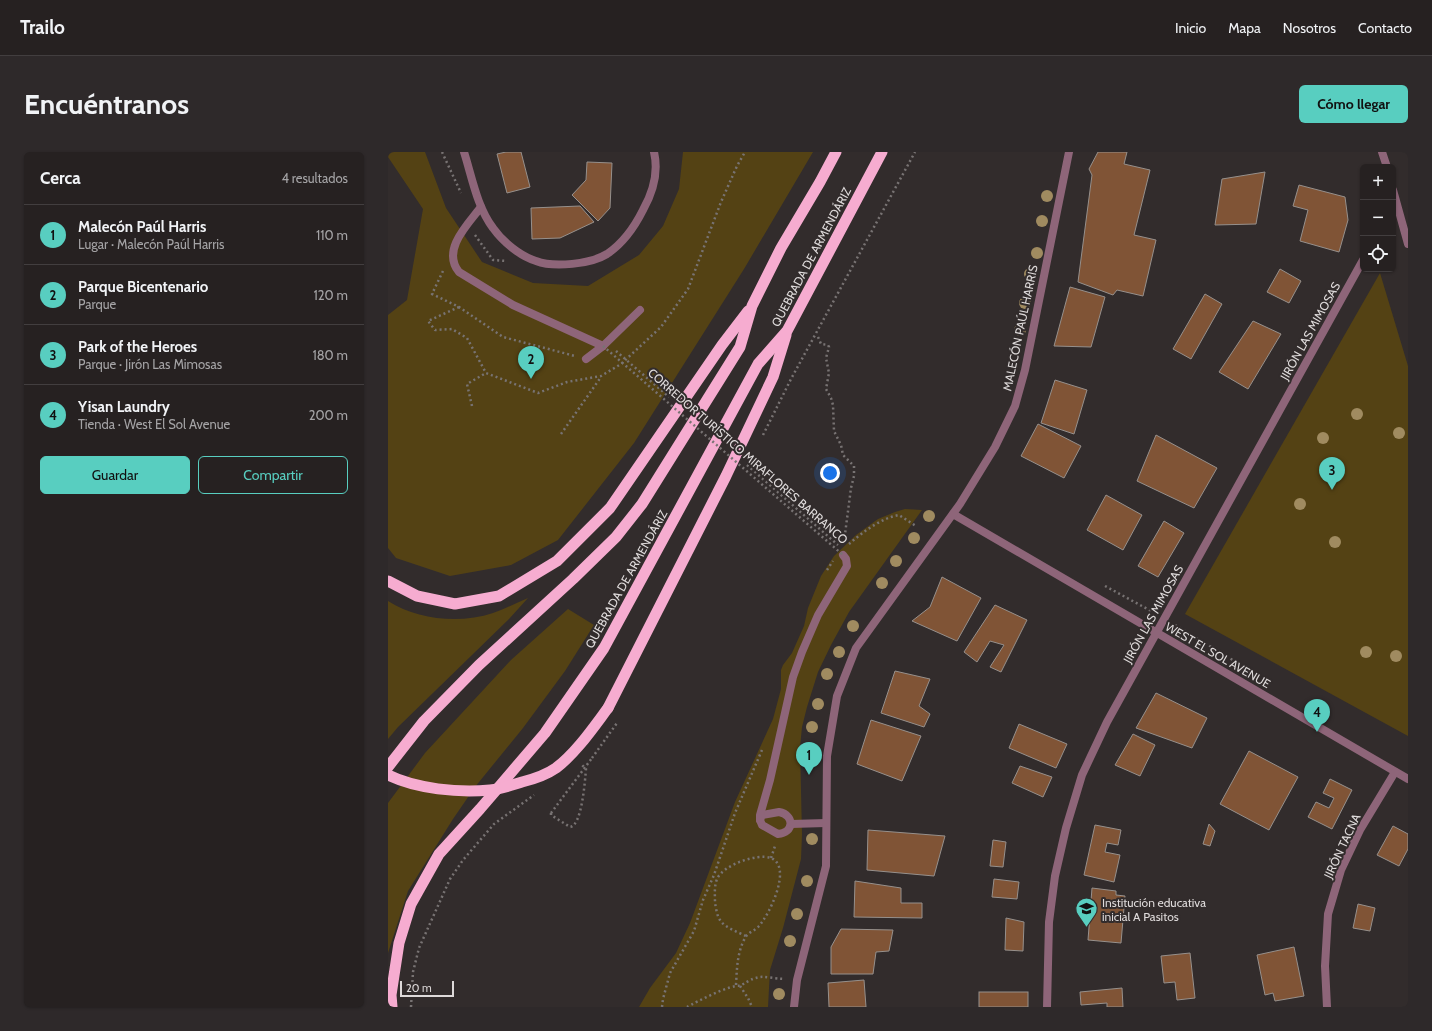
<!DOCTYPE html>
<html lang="es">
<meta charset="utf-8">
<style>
body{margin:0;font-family:Cabin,sans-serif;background:#2e292a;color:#f1f3f6}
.controls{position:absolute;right:12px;top:12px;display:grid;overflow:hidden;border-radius:6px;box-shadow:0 1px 3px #0004}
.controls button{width:36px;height:36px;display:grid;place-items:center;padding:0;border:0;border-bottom:1px solid #423e3f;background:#262121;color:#f1f3f6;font:20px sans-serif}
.scale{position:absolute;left:12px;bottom:10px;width:54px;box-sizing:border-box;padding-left:4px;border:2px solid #dedada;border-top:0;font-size:11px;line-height:14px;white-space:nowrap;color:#dedada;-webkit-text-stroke:3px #322c2c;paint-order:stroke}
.you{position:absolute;left:442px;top:321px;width:14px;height:14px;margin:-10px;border:3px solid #fff;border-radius:50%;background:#1a73e8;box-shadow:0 0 0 6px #1a73e833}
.badge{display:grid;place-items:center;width:26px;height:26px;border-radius:50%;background:#58cec0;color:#111;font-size:13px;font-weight:700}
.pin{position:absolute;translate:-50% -33px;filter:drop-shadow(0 1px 2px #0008)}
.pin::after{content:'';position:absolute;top:21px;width:14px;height:12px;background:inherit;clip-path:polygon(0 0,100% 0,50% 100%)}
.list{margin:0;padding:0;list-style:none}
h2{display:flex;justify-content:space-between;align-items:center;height:52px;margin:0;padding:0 16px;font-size:17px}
h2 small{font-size:13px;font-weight:400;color:#a4a3a5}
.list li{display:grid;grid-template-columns:26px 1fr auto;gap:12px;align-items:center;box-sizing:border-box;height:60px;padding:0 16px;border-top:1px solid #423e3f}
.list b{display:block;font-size:15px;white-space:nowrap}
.list p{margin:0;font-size:13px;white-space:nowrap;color:#a4a3a5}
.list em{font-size:13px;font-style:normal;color:#a4a3a5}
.actions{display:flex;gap:8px;padding:12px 16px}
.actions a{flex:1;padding:9px 0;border:1px solid #58cec0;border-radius:6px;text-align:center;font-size:14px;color:#58cec0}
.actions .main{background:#58cec0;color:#111}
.icon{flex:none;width:22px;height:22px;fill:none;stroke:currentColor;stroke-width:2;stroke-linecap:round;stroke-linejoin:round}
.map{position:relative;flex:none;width:1020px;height:855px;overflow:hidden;border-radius:6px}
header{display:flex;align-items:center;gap:24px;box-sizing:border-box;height:56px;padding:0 20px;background:#262121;border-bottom:1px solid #423e3f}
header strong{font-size:19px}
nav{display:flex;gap:22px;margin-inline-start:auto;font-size:14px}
.intro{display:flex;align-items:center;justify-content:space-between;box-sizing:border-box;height:96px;padding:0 24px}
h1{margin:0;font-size:28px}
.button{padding:10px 18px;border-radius:6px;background:#58cec0;color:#111;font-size:14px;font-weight:700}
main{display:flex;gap:24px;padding:0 24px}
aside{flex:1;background:#262121;border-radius:6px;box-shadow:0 1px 3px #0004}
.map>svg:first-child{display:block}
.green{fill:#544214}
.building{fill:#805436;stroke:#96908c}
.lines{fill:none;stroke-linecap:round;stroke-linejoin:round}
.path{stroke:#787373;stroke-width:2.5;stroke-dasharray:2 3;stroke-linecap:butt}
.pedestrian{stroke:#8e6579;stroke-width:8}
.minor{stroke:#8e6579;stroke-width:8}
.tertiary{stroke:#8e6579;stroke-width:8}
.trunk{stroke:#f6acd0;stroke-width:11}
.path-bridge{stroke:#787373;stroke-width:2.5;stroke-dasharray:2 3;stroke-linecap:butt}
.trunk-bridge{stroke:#f6acd0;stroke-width:11}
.tree{fill:#a08b60}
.labels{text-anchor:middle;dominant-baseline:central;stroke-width:4;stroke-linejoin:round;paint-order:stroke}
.street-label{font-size:12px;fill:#dedada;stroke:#322c2c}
.poi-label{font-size:12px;fill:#dedada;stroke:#322c2c;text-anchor:start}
</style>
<header>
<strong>Trailo</strong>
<nav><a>Inicio</a><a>Mapa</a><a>Nosotros</a><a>Contacto</a></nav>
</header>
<div class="intro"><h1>Encuéntranos</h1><a class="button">Cómo llegar</a></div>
<main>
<aside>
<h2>Cerca<small>4 resultados</small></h2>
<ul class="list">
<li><span class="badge">1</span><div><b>Malecón Paúl Harris</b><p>Lugar · Malecón Paúl Harris</p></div><em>110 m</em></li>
<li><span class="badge">2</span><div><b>Parque Bicentenario</b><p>Parque</p></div><em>120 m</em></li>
<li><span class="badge">3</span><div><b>Park of the Heroes</b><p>Parque · Jirón Las Mimosas</p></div><em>180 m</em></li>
<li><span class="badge">4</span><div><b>Yisan Laundry</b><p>Tienda · West El Sol Avenue</p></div><em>200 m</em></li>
</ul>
<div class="actions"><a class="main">Guardar</a><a>Compartir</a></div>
</aside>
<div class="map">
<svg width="1020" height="855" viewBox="0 0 1020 855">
<rect width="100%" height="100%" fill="#322c2c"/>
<!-- green -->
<g class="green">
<polygon points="0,0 37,0 58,56 94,110 145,131 200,134 251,103 275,74 291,37 295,0 425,0 356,117 246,291 170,388 123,413 62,424 8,406 0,396 0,163 19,148 35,57 0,5"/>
<polygon points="992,121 1020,214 1020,584 797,462"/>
<polygon points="517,357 534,358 461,460 443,493 430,520 419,555 414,575 412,595 414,682 413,707 395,776 382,818 380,855 251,855 262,836 288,801 302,771 347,650 385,567 393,537 393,518 395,513 404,501 416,474 420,456 433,424 446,404 468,383 490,367 507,360"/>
<path d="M140 446 121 467 10 575 0 587V449C30 468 72 472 105 461 117 457 128 451 140 446Z"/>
<polygon points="180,457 206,473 177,519 135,576 87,635 65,667 20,739 0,801 0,651 37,601 123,508"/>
</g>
<!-- building -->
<g class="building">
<polygon points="118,0 133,0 142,35 119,41 109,2"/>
<polygon points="710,0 739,0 736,12 762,18 746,83 768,88 755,144 729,138 725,143 690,130 704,23 701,17"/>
<polygon points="199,10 224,11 222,56 210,69 184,43 198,28"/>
<polygon points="877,20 868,72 827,73 834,27"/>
<polygon points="911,33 957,45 960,68 951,100 912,89 920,58 905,54"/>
<polygon points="192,54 206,70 172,86 144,87 143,56"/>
<polygon points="892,117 913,129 901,151 879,140"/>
<polygon points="682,135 717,145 703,195 666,194"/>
<polygon points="817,142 834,152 803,207 785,197"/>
<polygon points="865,169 893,182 860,237 831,220"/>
<polygon points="667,228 699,238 686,282 653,271"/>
<polygon points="650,272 693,294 676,326 633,304"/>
<polygon points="768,283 829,316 806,356 749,329"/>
<polygon points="718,343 754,363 735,398 699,378"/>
<polygon points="776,369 796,381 770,425 750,414"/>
<polygon points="554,425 593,446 569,489 524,469 542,455"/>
<polygon points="607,453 639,468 613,520 602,515 616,493 602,489 589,510 576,500"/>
<polygon points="507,519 542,527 531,554 542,562 536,575 493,561"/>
<polygon points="768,541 819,566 804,596 748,576"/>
<polygon points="483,568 533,584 514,629 469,612"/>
<polygon points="631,572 679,592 668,616 621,596"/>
<polygon points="745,582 767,593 752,624 727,613"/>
<polygon points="861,599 910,625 881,678 832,652"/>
<polygon points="632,614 664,625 655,645 624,631"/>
<polygon points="942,627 964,638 944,677 920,665 928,650 941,656 946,646 935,641"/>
<polygon points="821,672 827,679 822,694 815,692"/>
<polygon points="707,673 733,678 730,693 719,691 717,700 732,703 726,730 696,723"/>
<polygon points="1005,674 1020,682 1020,697 1011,714 989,703"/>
<polygon points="480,678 557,684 546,724 479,718"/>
<polygon points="605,688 618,690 615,715 602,714"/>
<polygon points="606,727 631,730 629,747 604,745"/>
<polygon points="467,729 513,736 513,751 534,751 534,766 466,765"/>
<polygon points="704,736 728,739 728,743 737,744 733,791 700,788"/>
<polygon points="970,752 987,756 982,779 965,776"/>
<polygon points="618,766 636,770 635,799 617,798"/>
<polygon points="453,777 505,778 501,799 488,800 485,822 443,822 443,795"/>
<polygon points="906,795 916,844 887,849 885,841 877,843 869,803"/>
<polygon points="802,801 807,846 789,848 787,830 776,831 773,804"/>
<polygon points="476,828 478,855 441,855 440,831"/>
<polygon points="734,836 735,855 719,855 719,851 693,853 692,840"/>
<rect x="591" y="840" width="49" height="15"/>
</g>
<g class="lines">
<!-- path -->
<g class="path">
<polyline points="54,0 73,41"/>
<polyline points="87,83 105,108 119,109"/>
<polyline points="55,119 44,142 71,155 115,185 187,204"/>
<polyline points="71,155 40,169 47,178 64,177 79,186 98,221 150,241 179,230 213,224 233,212 273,175 300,137 333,50 349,14 357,0"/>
<polyline points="430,185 433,192 440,193 441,195 438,206 441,221 438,237 443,246 445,253 446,279 453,293 455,303 466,314 466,324 463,336 456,390"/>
<polyline points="228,199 281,245"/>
<polyline points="84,254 79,232 98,221"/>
<polyline points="173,282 213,225"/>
<polyline points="375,283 403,227 527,0"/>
<polyline points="359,313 450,393"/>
<path d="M461 392C475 380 493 366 511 363L528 374"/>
<polyline points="439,418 445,409"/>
<polyline points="717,434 765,460"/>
<polyline points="787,473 848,510"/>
<polyline points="204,606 229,571"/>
<path d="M163 661V663L182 675C194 674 197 628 198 617L194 613"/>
<polyline points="383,706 387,694"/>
<path d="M348 833C349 816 349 801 357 786 360 780 367 779 371 774 381 763 405 715 383 706 369 701 335 713 329 727 326 735 327 742 327 751 328 756 329 764 332 768 337 776 350 780 358 784"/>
<polyline points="352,834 360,846 364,855"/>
<polyline points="23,855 25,820 31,796 62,727 75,708 106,672 146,643"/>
<polyline points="274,855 275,847 282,821 306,779 315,748 326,723 347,661 374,598"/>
<path d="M299 855C308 850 343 832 352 834 374 820 374 826 397 827"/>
</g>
<!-- pedestrian -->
<g class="pedestrian">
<path d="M93 55C80 72 53 98 71 120L125 153 215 194"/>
<polyline points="198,207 215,194 252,158"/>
<path d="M391 660C407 663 406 681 390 682L374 673 372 668 374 663Z"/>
<polyline points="372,668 372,663 382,628 405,525 414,500 430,463 459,414 458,407 455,403"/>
<polyline points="403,672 438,671"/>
</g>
<!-- minor -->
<g class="minor">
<path d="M76 0C84 25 89 55 105 76 115 90 132 104 148 109 166 116 203 112 219 102 234 92 247 74 255 58 265 40 271 21 266 0"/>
<polyline points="565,362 1020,627"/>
<polyline points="406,855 409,828 438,714 439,604 449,544 468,496 572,352 607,295 627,254 637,218 681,0"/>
<polyline points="659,855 661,770 667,724 678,676 694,623 719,570 975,108"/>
<polyline points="939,855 937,814 940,762 953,718 972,678 1007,620"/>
</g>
<!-- tertiary -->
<g class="tertiary">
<polyline points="994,0 999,15"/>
<polyline points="1005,38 1020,92"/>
</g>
<!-- trunk -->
<g class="trunk">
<polyline points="0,429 29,444 67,452 111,444 169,409 222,356 334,193 360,159"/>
<polyline points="220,556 338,324 385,225 398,183"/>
<polyline points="0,615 36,569 91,513 185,427 228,385 254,352 352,195 364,154 393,96 432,30 448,0"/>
<polyline points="4,855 3,843 11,791 23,752 51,702 92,657 157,581 216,496 370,212 399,179 494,0"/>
</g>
<!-- path-bridge -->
<g class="path-bridge">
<polyline points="215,194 455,403"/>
<polyline points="163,661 204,606"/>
</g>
<!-- trunk-bridge -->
<path class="trunk-bridge" d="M0 623C28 637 71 641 102 638 113 637 124 633 134 630 146 627 158 623 168 616 188 601 205 576 220 556"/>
</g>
<!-- trees -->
<g class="tree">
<circle cx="659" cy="44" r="6"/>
<circle cx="654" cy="69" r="6"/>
<circle cx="649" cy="101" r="6"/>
<circle cx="642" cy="122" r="6"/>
<circle cx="637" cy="151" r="6"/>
<circle cx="632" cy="178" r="6"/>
<circle cx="969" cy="262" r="6"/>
<circle cx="1011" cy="281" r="6"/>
<circle cx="935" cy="286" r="6"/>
<circle cx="912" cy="352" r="6"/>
<circle cx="541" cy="364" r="6"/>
<circle cx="526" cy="386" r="6"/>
<circle cx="947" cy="390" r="6"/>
<circle cx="508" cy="409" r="6"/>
<circle cx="494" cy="431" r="6"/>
<circle cx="465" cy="474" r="6"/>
<circle cx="451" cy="500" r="6"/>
<circle cx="978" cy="500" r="6"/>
<circle cx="1008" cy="504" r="6"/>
<circle cx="439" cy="522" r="6"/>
<circle cx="430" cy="552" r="6"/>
<circle cx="424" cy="575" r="6"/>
<circle cx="424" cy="687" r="6"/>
<circle cx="419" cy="729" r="6"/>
<circle cx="409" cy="762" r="6"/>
<circle cx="402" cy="789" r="6"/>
<circle cx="391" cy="842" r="6"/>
</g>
<!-- icons -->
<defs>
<symbol id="school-pin" viewBox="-11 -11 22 30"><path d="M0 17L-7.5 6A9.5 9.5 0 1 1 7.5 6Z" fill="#58cec0" stroke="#322c2c"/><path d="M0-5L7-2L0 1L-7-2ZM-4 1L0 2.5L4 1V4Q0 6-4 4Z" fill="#111"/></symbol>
</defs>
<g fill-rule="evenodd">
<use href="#school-pin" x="686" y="744" width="25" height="34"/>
</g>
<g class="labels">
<!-- street labels -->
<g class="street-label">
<text transform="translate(423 105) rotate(-62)">QUEBRADA DE ARMENDÁRIZ</text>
<text transform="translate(632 176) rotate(-78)">MALECÓN PAÚL HARRIS</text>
<text transform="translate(922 179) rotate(-61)">JIRÓN LAS MIMOSAS</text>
<text transform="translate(360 304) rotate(41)">CORREDOR TURÍSTICO MIRAFLORES BARRANCO</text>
<text transform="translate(238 427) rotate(-61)">QUEBRADA DE ARMENDÁRIZ</text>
<text transform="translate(765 462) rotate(-61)">JIRÓN LAS MIMOSAS</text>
<text transform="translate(830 503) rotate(30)">WEST EL SOL AVENUE</text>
<text transform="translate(954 694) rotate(-65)">JIRÓN TACNA</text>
</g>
<!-- poi labels -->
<g class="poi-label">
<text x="714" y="750">Institución educativa<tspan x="714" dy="14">inicial A Pasitos</tspan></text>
</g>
</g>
</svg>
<div class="controls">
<button>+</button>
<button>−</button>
<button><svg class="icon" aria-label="locate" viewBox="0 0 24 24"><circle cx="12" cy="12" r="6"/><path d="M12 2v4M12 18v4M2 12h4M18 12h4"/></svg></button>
</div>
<div class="scale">20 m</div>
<div class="you"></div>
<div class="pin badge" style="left:421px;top:623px">1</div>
<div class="pin badge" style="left:143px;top:227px">2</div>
<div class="pin badge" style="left:944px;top:338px">3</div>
<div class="pin badge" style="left:929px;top:580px">4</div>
</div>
</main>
